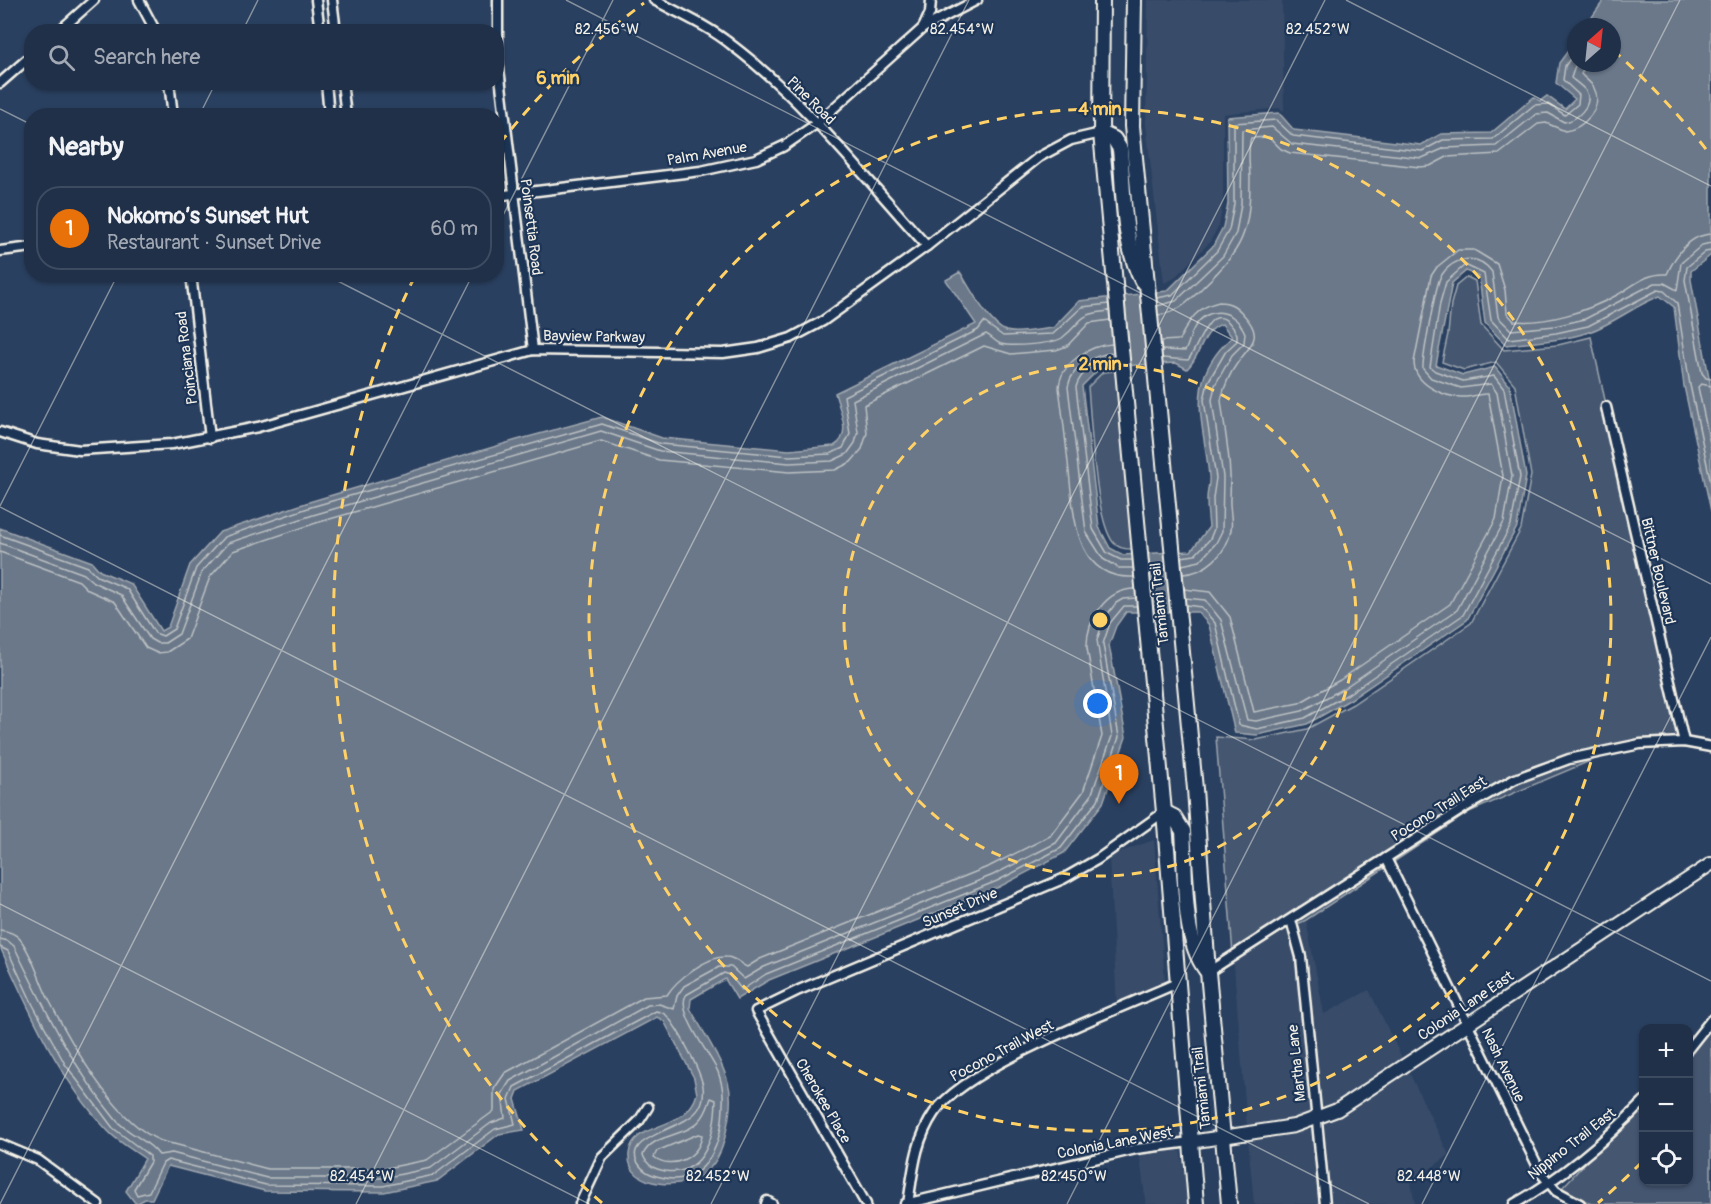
<!DOCTYPE html>
<meta charset="utf-8">
<style>
body{margin:0;font-family:Pangolin,sans-serif;background:#2d3c52;color:#f1f3f6}
.controls{position:absolute;right:18px;bottom:18px;display:grid;overflow:hidden;border-radius:12px;box-shadow:0 2px 4px #0004}
.controls button{width:54px;height:54px;display:grid;place-items:center;padding:0;border:0;border-bottom:2px solid #3d4b60;background:#203048;color:#f1f3f6;font:30px sans-serif}
.compass{position:absolute;left:1567px;top:18px;width:54px;height:54px;border-radius:50%;background:#203048;box-shadow:0 2px 4px #0004;rotate:27deg}
.you{position:absolute;left:1098px;top:704px;width:21px;height:21px;margin:-15px;border:4px solid #fff;border-radius:50%;background:#1a73e8;box-shadow:0 0 0 9px #1a73e833}
.badge{display:grid;place-items:center;width:39px;height:39px;border-radius:50%;background:#ffd166;color:#fff;font-size:20px;font-weight:700}
.pin{position:absolute;translate:-50% -50px;filter:drop-shadow(0 2px 3px #0008)}
.pin::after{content:'';position:absolute;top:32px;width:21px;height:18px;background:inherit;clip-path:polygon(0 0,100% 0,50% 100%)}
.list{margin:0;padding:0;list-style:none}
h2{display:flex;justify-content:space-between;align-items:center;height:78px;margin:0;padding:0 24px;font-size:26px}
h2 small{font-size:20px;font-weight:400;color:#a2a9b4}
.list li{display:grid;grid-template-columns:39px 1fr auto;gap:18px;align-items:center;box-sizing:border-box;height:84px;margin:0 12px 12px;padding:0 12px;border:2px solid #3d4b60;border-radius:24px}
.list b{display:block;font-size:22px;white-space:nowrap}
.list p{margin:0;font-size:20px;white-space:nowrap;color:#a2a9b4}
.list em{font-size:20px;font-style:normal;color:#a2a9b4}
.icon{flex:none;width:33px;height:33px;fill:none;stroke:currentColor;stroke-width:2;stroke-linecap:round;stroke-linejoin:round}
.map{position:relative;flex:none;width:1711px;height:1204px;overflow:hidden}
.search{position:absolute;background:#203048;box-shadow:0 2px 4px #0004;left:24px;top:24px;width:480px;height:66px;display:flex;align-items:center;gap:15px;box-sizing:border-box;padding:0 21px;border-radius:24px;color:#a2a9b4;font-size:22px}
.panel{position:absolute;background:#203048;box-shadow:0 2px 4px #0004;left:24px;top:108px;width:480px;height:174px;border-radius:24px}
.map>svg:first-child{display:block}
.built{fill:#374c69}
.green{fill:#445771;stroke:#9ca4ac;stroke-width:1.5}
.water{fill:#6a788a;stroke:#a1a8b0;stroke-width:1.5;fill-rule:evenodd}
.lines{fill:none;stroke-linecap:round;stroke-linejoin:round}
.shore{stroke:#bdc1c2;stroke-width:1.5}
.street-casing{stroke:#f4f1e8;stroke-width:13}
.secondary-casing{stroke:#f4f1e8;stroke-width:16}
.primary-casing{stroke:#f4f1e8;stroke-width:18}
.street{stroke:#1d3557;stroke-width:8}
.secondary{stroke:#1d3557;stroke-width:12}
.primary{stroke:#1d3557;stroke-width:14}
.ticks{fill:none;stroke:#f4f1e8;stroke-width:1.5;stroke-opacity:0.45}
.ring{fill:none;stroke:#ffd166;stroke-width:3;stroke-dasharray:10 8}
.labels{text-anchor:middle;dominant-baseline:central;stroke-width:4.5;stroke-linejoin:round;paint-order:stroke}
.street-label{font-size:15px;fill:#f4f1e8;stroke:#1d3557}
.ticks-label{font-size:15px;text-anchor:middle;fill:#f4f1e8;stroke:#1d3557;stroke-width:4.5;stroke-linejoin:round;paint-order:stroke}
.centre{fill:#ffd166;stroke:#1d3557;stroke-width:3}
.ring-label{font-size:18px;text-anchor:middle;font-weight:bold;fill:#ffd166;stroke:#1d3557;stroke-width:4.5;stroke-linejoin:round;paint-order:stroke}
</style>
<div class="map">
<svg width="1711" height="1204" viewBox="0 0 1711 1204">
<rect width="100%" height="100%" fill="#2a4060"/>
<filter id="ink" filterUnits="userSpaceOnUse"><feTurbulence type="fractalNoise" baseFrequency=".0167" numOctaves="2"/><feDisplacementMap in="SourceGraphic" scale="12" xChannelSelector="R" yChannelSelector="G"/><feConvolveMatrix kernelMatrix="1 2 1 2 8 2 1 2 1" color-interpolation-filters="sRGB"/></filter>
<g filter="url(#ink)">
<!-- built -->
<g class="built">
<polygon points="1148,0 1282,0 1284,111 1279,108 1223,114 1223,203 1219,226 1209,243 1173,279 1164,283 1146,124"/>
<polygon points="1154,840 1166,995 1117,1007 1109,856"/>
<polygon points="1306,920 1324,1014 1369,990 1403,1060 1353,1094 1315,1114 1247,1127 1233,954"/>
<polygon points="1408,1070 1449,1155 1411,1183 1415,1204 1254,1204 1248,1139 1294,1132 1319,1125 1358,1104"/>
<polygon points="1179,1142 1189,1204 1146,1204 1139,1150"/>
</g>
<!-- green -->
<g class="green">
<polygon points="1467,277 1475,281 1481,325 1504,350 1558,345 1591,337 1680,737 1597,758 1469,812 1306,920 1233,954 1216,737 1256,740 1307,729 1353,704 1471,623 1521,529 1531,475 1515,385 1496,362 1464,370 1442,362 1448,334 1451,304 1456,286"/>
<path d="M1115 371 1134 549C1126 549 1119 549 1113 542 1095 519 1091 420 1088 387L1103 372Z"/>
<polygon points="1711,1028 1711,1204 1591,1204 1562,1188 1643,1100 1644,1182 1688,1182 1689,1052"/>
</g>
<!-- water -->
<path class="water" d="M1604 0H1711V255L1691 271V280L1711 388V511L1684 386 1674 307 1660 296C1635 305 1615 323 1589 332 1563 341 1534 342 1506 345L1485 323 1479 277 1466 271 1452 283 1436 365 1463 375 1495 367 1510 386 1526 476 1517 527 1467 620 1351 699 1307 724 1257 735 1235 733 1209 625 1198 612H1126L1116 626 1109 645 1126 737 1103 803 1064 853 999 887 769 980 737 999 725 979 691 999 690 1008C703 1032 720 1056 728 1082 732 1095 730 1113 727 1127 724 1144 720 1159 706 1172 687 1190 626 1190 629 1154 632 1120 686 1133 697 1094L694 1078 664 1021 657 1017 518 1091 515 1099 524 1130 499 1134 437 1181 384 1192 265 1191 168 1166 152 1199H145L136 1204 126 1191 145 1159C133 1150 118 1142 108 1131 59 1079 29 1011 0 947V528L92 562 100 571 131 584 161 631 168 627 190 565 220 532 309 502 517 440 602 417 662 438 789 450 834 446C853 436 839 409 835 393L976 324 946 280 960 272C969 286 989 325 1006 331 1019 335 1040 329 1053 328L1079 301 1167 291 1213 246 1223 227 1228 204 1227 117 1279 113 1294 130 1421 145 1441 134 1491 133 1534 97 1540 101 1547 96 1565 109 1575 99 1556 83 1559 63 1576 40V63H1612V27H1585ZM1222 324 1232 337C1183 381 1204 420 1209 476 1210 484 1207 491 1207 499 1207 508 1208 518 1209 527L1191 551 1123 555 1110 548 1099 527 1082 386 1101 367 1176 363 1187 369C1202 355 1201 331 1222 324Z"/>
<g class="lines">
<!-- shore -->
<g class="shore">
<polyline points="1711,251 1705,252 1687,267 1685,280 1702,373 1706,378 1711,379"/>
<polyline points="1157,298 1172,295 1217,251 1229,230 1234,204 1234,123 1276,120 1293,136 1422,151 1443,140 1493,139 1534,105 1548,104 1565,115 1578,104 1579,95 1563,80 1565,66 1576,50"/>
<path d="M1157 306 1176 301 1223 256 1236 233 1241 204 1242 130 1272 127 1292 144 1422 158 1445 148 1496 146 1536 114 1548 113 1564 122C1576 121 1594 105 1586 91 1582 86 1576 82 1571 78L1576 63"/>
<path d="M1158 315C1180 312 1189 301 1204 286 1242 249 1250 234 1250 180 1250 167 1247 150 1251 138L1269 137 1281 149 1290 153 1420 167 1430 166 1447 157 1499 154 1538 124 1546 123 1565 131C1584 129 1604 107 1594 88 1591 82 1585 79 1581 74L1587 63"/>
<path d="M1161 341 1179 340C1189 321 1196 307 1219 302 1230 302 1236 306 1243 314 1264 336 1252 344 1238 362 1230 373 1224 387 1221 400 1225 433 1232 465 1230 498 1229 508 1233 520 1231 530 1227 554 1205 573 1183 574"/>
<path d="M1112 344C1090 345 1060 363 1059 388 1063 416 1066 444 1069 472 1074 514 1074 580 1134 577"/>
<path d="M1162 350 1185 351C1189 344 1190 335 1194 328 1208 304 1235 309 1245 333L1244 343 1232 355 1215 385 1212 400 1223 477 1222 531 1216 543 1200 561 1182 565"/>
<path d="M1113 353C1095 354 1071 367 1068 387L1086 532 1103 559 1119 568H1133"/>
<path d="M1162 358 1188 360C1200 346 1212 290 1237 334V341L1226 351 1208 382 1204 400 1216 478 1213 498 1214 529 1210 539 1195 555 1181 557"/>
<path d="M1114 360C1099 361 1080 371 1076 387L1093 529 1107 553 1121 560H1132"/>
<polyline points="1711,386 1701,384 1698,387 1711,448"/>
<polyline points="0,535 88,567 97,576 127,589 155,633 163,636 174,629 196,568 224,537 311,507 602,424 661,444 789,456 830,454 843,448 850,434 844,396 978,330 984,322 1003,336 1053,334 1082,307 1109,304"/>
<path d="M0 543 84 574 93 582 121 595 150 639 157 643H165L179 634 202 572 228 543 313 515 601 431 660 451 789 463 832 461 847 454 855 443 858 432 853 400 986 334C991 336 995 342 1001 344 1012 347 1053 344 1062 338 1086 319 1075 315 1109 311"/>
<polyline points="0,552 79,581 88,590 115,602 146,648 157,653 167,652 187,639 210,577 233,551 316,523 601,441 659,460 789,472 835,470 851,462 862,449 867,433 864,405 984,346 1011,354 1056,350 1067,346 1089,323 1110,320"/>
<path d="M1184 589 1210 592 1230 617 1254 712 1299 703 1340 680 1450 604 1496 519 1503 476 1488 394C1480 393 1472 397 1464 397 1444 398 1414 384 1414 362L1431 276 1437 267 1458 250H1474L1497 264 1505 290 1507 313 1514 321C1547 324 1588 311 1617 295 1635 285 1645 273 1667 274 1675 256 1689 235 1711 234"/>
<path d="M1185 598 1205 600 1221 620 1247 720 1256 721 1302 711 1344 688 1457 610 1504 522 1512 476 1497 393 1491 384 1461 388 1431 378 1423 369C1422 360 1436 283 1441 276 1453 257 1478 252 1492 272L1498 317 1511 330 1555 326 1585 319 1655 283H1664L1677 290 1681 263 1702 245 1711 243"/>
<polyline points="1186,605 1201,607 1215,623 1239,725 1257,729 1305,718 1348,694 1463,615 1511,525 1520,477 1504,389 1494,376 1463,381 1435,371 1430,367 1440,303 1446,282 1465,265 1484,274 1491,320 1509,339 1556,333 1588,326 1658,290 1664,291 1677,303 1690,385 1711,483"/>
<path d="M0 930C8 931 15 933 20 939 33 956 39 980 48 998 70 1041 123 1139 174 1144L268 1169H382L427 1160 494 1111V1089L505 1073 644 997 667 995C676 980 707 956 726 957 735 957 740 964 747 967L760 959 990 866 1050 836 1083 792 1102 736 1087 648C1086 620 1106 589 1135 589"/>
<path d="M0 939 8 941 14 946C45 1009 71 1065 116 1120 128 1134 148 1140 159 1155L172 1153 267 1178H383L431 1168 491 1123 505 1118 502 1094 510 1081 648 1005 659 1004 674 1009 677 996 684 986 719 967H731L744 979 764 967 993 875 1056 843 1091 796 1112 736 1097 640 1104 619 1116 603 1123 599 1136 598"/>
<path d="M0 947 8 951 33 1005 65 1064 113 1128 150 1156V1162L134 1189 137 1195 149 1192 163 1163 168 1160 266 1185 383 1186 434 1175 495 1129 515 1124 509 1099 514 1087 656 1011C661 1012 665 1013 668 1017 679 1030 700 1070 703 1086 704 1094 703 1102 699 1108 688 1129 621 1136 638 1163 644 1173 654 1176 665 1178 709 1186 723 1138 723 1103 724 1092 722 1083 718 1072 710 1054 676 1012 686 995L724 973 730 975 742 990 766 974 997 881 1061 848 1098 800 1119 737 1103 644 1110 623 1124 606H1137"/>
<path d="M711 1098 716 1100C715 1131 707 1177 665 1171 655 1169 647 1166 643 1155 652 1133 685 1138 700 1120 706 1114 708 1106 711 1098Z"/>
<path d="M698 1134 702 1135C700 1157 672 1171 654 1157L657 1151Z"/>
</g>
<defs>
<g id="street">
<polyline points="139,0 156,32"/>
<polyline points="316,0 320,32"/>
<polyline points="332,0 336,32"/>
<polyline points="498,0 498,60 533,350"/>
<path d="M654 0C681 14 710 27 733 46 804 100 867 180 927 246"/>
<polyline points="923,28 930,13 931,0"/>
<polyline points="58,32 94,0"/>
<polyline points="169,82 173,116"/>
<polyline points="326,82 329,116"/>
<polyline points="342,82 346,116"/>
<polyline points="0,83 32,55"/>
<polyline points="496,196 701,171 756,159 784,146 816,124 923,28 977,0"/>
<polyline points="0,251 32,247"/>
<polyline points="191,274 210,438"/>
<polyline points="1606,407 1684,742"/>
<polyline points="0,432 37,444 80,450 172,444 258,427 533,350 723,353 758,348 791,338 823,321 927,246 1039,157 1071,140 1101,133"/>
<polyline points="1386,858 1541,1173 1556,1191 1580,1204"/>
<polyline points="1291,920 1301,957 1325,1204"/>
<polyline points="1208,972 1469,805 1515,779 1569,759 1640,744 1684,742 1711,747"/>
<polyline points="1688,1049 1711,1020"/>
<polyline points="0,1144 38,1160 98,1204"/>
<polyline points="580,1204 602,1157 639,1121 648,1107"/>
<polyline points="766,1204 767,1201 772,1204"/>
<polyline points="866,1204 756,1011 799,990 1063,879 1098,859 1164,812"/>
<polyline points="905,1204 1136,1149 1190,1142"/>
<path d="M908 1204C913 1172 915 1141 934 1113 967 1065 1120 1009 1177 983"/>
<path d="M1514 1204C1561 1178 1606 1140 1644 1101"/>
</g>
<polyline id="secondary" points="1190,1142 1294,1126 1337,1110 1711,864"/>
<g id="primary">
<polyline points="1102,0 1101,133 1164,812 1196,1204"/>
<polyline points="1134,0 1132,126 1195,789 1208,972 1229,1204"/>
<path d="M1101 133 1114 139 1120 149C1124 192 1122 242 1142 281"/>
<path d="M1164 812 1174 817 1183 831C1186 872 1181 937 1206 970"/>
</g>
</defs>
<!-- street casing -->
<use href="#street" class="street-casing"/>
<!-- secondary casing -->
<use href="#secondary" class="secondary-casing"/>
<!-- primary casing -->
<use href="#primary" class="primary-casing"/>
<!-- street -->
<use href="#street" class="street"/>
<!-- secondary -->
<use href="#secondary" class="secondary"/>
<!-- primary -->
<use href="#primary" class="primary"/>
</g>
</g>
<!-- ticks -->
<path class="ticks" d="M566 0 1711 584M1346 0 1711 186M242 32 258 0M0 109 32 125M199 116 216 82M496 229 613 0M324 274 1711 981M0 506 118 274M0 507 1369 1204M0 904 589 1204M0 1204 473 274M356 1204 969 0M711 1204 1325 0M1067 1204 1680 0M1422 1204 1711 637"/>
<!-- distance rings -->
<g class="ring">
<circle cx="1100" cy="620" r="256"/>
<circle cx="1100" cy="620" r="511"/>
<path d="M1642 1162A767 767 0 0 1 1598 1203M602 1203A767 767 0 0 1 414 278M500 143A767 767 0 0 1 644 3M1613 50A767 767 0 0 1 1709 153"/>
</g>
<g class="labels">
<!-- street labels -->
<g class="street-label">
<text transform="translate(811 101) rotate(45)">Pine Road</text>
<text transform="translate(707 154) rotate(-10)">Palm Avenue</text>
<text transform="translate(531 227) rotate(83)">Poinsettia Road</text>
<text transform="translate(594 337) rotate(1)">Bayview Parkway</text>
<text transform="translate(187 358) rotate(-97)">Poinciana Road</text>
<text transform="translate(1658 571) rotate(77)">Bittner Boulevard</text>
<text transform="translate(1160 604) rotate(-96)">Tamiami Trail</text>
<text transform="translate(1439 809) rotate(-32)">Pocono Trail East</text>
<text transform="translate(960 908) rotate(-23)">Sunset Drive</text>
<text transform="translate(1466 1006) rotate(-34)">Colonia Lane East</text>
<text transform="translate(1002 1051) rotate(-28)">Pocono Trail West</text>
<text transform="translate(1297 1063) rotate(-96)">Martha Lane</text>
<text transform="translate(1503 1065) rotate(64)">Nash Avenue</text>
<text transform="translate(1202 1088) rotate(-96)">Tamiami Trail</text>
<text transform="translate(823 1101) rotate(60)">Cherokee Place</text>
<text transform="translate(1115 1143) rotate(-11)">Colonia Lane West</text>
<text transform="translate(1572 1144) rotate(-38)">Nippino Trail East</text>
</g>
</g>
<g class="ticks-label">
<text x="607" y="34">82.456°W</text>
<text x="962" y="34">82.454°W</text>
<text x="1318" y="34">82.452°W</text>
<text x="362" y="1181">82.454°W</text>
<text x="718" y="1181">82.452°W</text>
<text x="1074" y="1181">82.450°W</text>
<text x="1429" y="1181">82.448°W</text>
</g>
<circle cx="1100" cy="620" r="9" class="centre"/>
<g class="ring-label">
<text x="558" y="84">6 min</text>
<text x="1100" y="115">4 min</text>
<text x="1100" y="370">2 min</text>
</g>
</svg>
<div class="controls">
<button>+</button>
<button>−</button>
<button><svg class="icon" aria-label="locate" viewBox="0 0 24 24"><circle cx="12" cy="12" r="6"/><path d="M12 2v4M12 18v4M2 12h4M18 12h4"/></svg></button>
</div>
<svg class="compass" viewBox="-18 -18 36 36"><path d="M0-13l5 13h-10z" fill="#e53935"/><path d="M0 13l5-13h-10z" fill="#a2a9b4"/></svg>
<div class="you"></div>
<div class="pin badge" style="left:1119px;top:804px;background:#e8710a">1</div>
<div class="search"><svg class="icon" aria-label="search" viewBox="0 0 24 24"><circle cx="10" cy="10" r="6"/><path d="M15 15l6 6"/></svg>Search here</div>
<section class="panel">
<h2>Nearby<small></small></h2>
<ul class="list">
<li><span class="badge" style="background:#e8710a">1</span><div><b>Nokomo’s Sunset Hut</b><p>Restaurant · Sunset Drive</p></div><em>60 m</em></li>
</ul>
</section>
</div>
